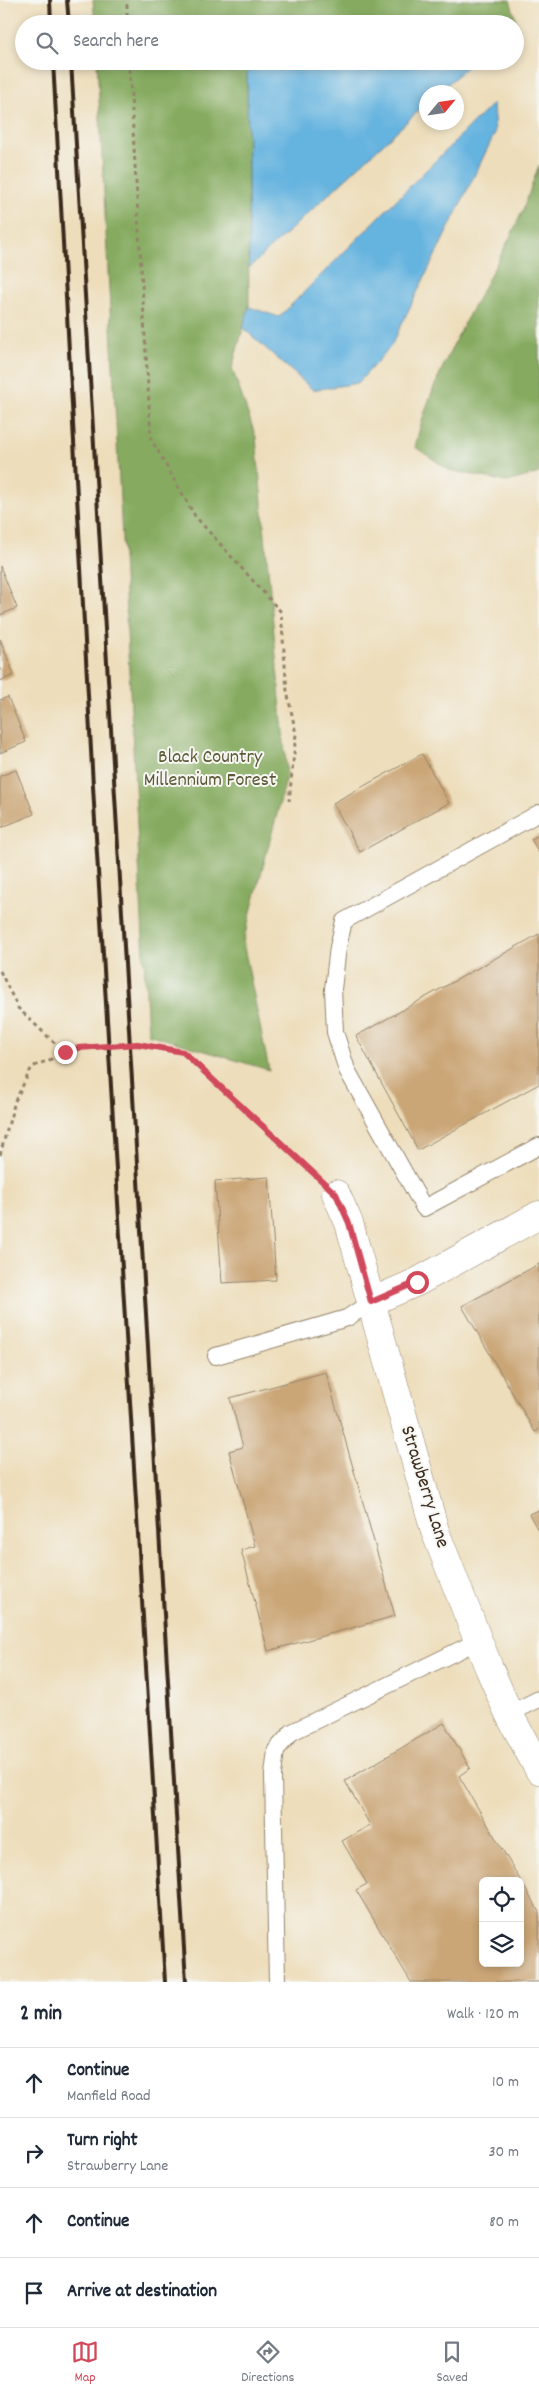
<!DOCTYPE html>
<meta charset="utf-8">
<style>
body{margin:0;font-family:Dekko,sans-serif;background:#f6f6f7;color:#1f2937}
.controls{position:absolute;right:15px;bottom:15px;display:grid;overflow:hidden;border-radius:8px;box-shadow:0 2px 8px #0003}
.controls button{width:45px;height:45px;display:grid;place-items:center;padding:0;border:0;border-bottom:1px solid #e0e1e3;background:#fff;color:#1f2937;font:25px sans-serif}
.compass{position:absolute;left:419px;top:85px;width:45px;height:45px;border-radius:50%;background:#fff;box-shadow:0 2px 8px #0003;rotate:61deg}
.stop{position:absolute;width:15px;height:15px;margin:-11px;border:4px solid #d1495b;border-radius:50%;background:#fff}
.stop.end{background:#d1495b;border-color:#fff;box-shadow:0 1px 5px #0008}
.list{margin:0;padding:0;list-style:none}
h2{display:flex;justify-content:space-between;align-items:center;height:65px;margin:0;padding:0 20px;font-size:21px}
h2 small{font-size:16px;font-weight:400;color:#747a83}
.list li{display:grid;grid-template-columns:32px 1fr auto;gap:15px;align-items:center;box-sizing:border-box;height:70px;padding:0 20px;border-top:1px solid #e0e1e3}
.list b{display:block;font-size:19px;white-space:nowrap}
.list p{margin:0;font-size:16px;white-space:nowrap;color:#747a83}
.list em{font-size:16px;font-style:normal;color:#747a83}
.icon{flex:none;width:28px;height:28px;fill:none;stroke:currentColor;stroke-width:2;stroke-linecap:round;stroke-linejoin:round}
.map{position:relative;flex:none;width:539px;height:1982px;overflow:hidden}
.search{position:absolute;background:#fff;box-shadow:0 2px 8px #0003;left:15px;right:15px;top:15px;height:55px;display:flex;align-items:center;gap:12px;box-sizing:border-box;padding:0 18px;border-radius:28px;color:#747a83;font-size:19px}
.sheet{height:345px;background:#fff}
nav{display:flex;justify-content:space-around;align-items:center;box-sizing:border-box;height:70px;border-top:1px solid #e0e1e3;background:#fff;font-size:14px;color:#747a83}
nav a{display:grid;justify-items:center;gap:2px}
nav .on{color:#d1495b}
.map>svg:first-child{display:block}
.forest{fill:#86ab60;stroke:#606a3f}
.water{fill:#65b3df;stroke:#506e7e}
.building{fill:#caa576;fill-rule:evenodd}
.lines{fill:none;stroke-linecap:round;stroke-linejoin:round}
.service-casing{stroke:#94846c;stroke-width:18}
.minor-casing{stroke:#94846c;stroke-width:29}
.path{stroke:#94846c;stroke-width:3;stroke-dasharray:4 4;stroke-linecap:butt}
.service{stroke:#fff;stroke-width:16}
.minor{stroke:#fff;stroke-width:28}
.rail{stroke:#3b2a1e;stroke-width:4}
.path-bridge{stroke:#94846c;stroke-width:3;stroke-dasharray:4 4;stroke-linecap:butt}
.route{stroke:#d1495b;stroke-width:6}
.labels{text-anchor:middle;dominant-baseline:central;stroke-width:4;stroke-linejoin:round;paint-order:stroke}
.park-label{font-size:20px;fill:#5c5936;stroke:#f6f6f2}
.street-label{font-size:20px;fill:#3b2a1e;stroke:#f6f6f2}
</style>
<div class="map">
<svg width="539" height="1982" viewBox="0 0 539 1982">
<rect width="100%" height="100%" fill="#f6f6f2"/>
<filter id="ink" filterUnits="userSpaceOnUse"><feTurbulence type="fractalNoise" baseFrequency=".02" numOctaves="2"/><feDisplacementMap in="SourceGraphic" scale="10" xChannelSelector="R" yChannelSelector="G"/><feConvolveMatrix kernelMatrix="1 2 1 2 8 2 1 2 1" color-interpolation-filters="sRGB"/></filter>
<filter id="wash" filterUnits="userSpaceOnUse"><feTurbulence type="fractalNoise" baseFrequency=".0096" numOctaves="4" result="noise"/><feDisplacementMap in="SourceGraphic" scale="20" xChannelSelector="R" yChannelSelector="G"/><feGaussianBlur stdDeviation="1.12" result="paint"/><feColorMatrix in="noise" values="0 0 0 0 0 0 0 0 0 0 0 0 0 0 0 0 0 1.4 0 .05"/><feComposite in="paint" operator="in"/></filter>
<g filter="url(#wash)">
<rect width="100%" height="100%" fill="#edddba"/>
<!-- forest -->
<g class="forest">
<polygon points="93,0 510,0 519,30 515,36 515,24 295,24 247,14 247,24 95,24"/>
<polygon points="97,61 247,61 249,307 232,368 256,437 287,776 243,942 269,1070 148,1034"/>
<path d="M539 165V473L507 482 449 470 415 447C434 362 487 290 522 212 528 197 533 181 539 165Z"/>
</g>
<!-- water -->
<g class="water">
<polygon points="247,61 473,61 439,92 426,92 426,104 249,268"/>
<polygon points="493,103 495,133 391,346 358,383 313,390 243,328 249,307 279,317"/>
</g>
<g id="blocks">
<!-- building -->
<g class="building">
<polygon points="0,566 17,608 0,615"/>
<polygon points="0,639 14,675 0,681"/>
<polygon points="8,697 26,742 0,753 0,700"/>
<polygon points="422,754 449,803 360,852 333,803"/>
<polygon points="16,770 34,814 0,828 0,776"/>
<polygon points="539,835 539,853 531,839"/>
<polygon points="539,934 539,1084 418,1150 356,1036"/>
<polygon points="269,1177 276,1280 222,1283 215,1181"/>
<polygon points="539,1264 539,1430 535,1432 462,1306"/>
<polygon points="326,1372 395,1616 268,1651 241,1550 255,1546 229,1451 243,1447 230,1398"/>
<polygon points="539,1510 539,1532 529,1514"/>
<path d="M444 1723 470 1768 459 1776 539 1912V1982H411L356 1890 367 1884 342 1841 370 1825 345 1781ZM483 1881H520V1963H483Z"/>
</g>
</g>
</g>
<g filter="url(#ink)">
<use href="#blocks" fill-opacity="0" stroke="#94846c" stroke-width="1"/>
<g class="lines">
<defs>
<g id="service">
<polyline points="539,813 344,921 338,947 333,989 335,1032 347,1070 424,1208 539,1146"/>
<polyline points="216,1356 347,1318 371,1302"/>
<polyline points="509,1714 539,1699"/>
<polyline points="277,1982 273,1775 276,1750 292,1732 478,1641"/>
</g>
<g id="minor">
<polyline points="336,1194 349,1223 435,1531 489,1668 509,1714 539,1770"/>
<polyline points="371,1302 417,1282 539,1215"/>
</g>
</defs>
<!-- service casing -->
<use href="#service" class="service-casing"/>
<!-- minor casing -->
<use href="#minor" class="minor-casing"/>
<!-- path -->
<g class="path">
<polyline points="127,24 127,0"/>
<polyline points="129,61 151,439 195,516 281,612 287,691 296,734 289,801"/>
<polyline points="0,971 18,1008 65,1053"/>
<polyline points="138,1044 183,1052 316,1175"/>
<polyline points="0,1155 15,1101 32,1067 78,1048"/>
</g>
<!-- service -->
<use href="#service" class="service"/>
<!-- minor -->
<use href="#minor" class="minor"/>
<!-- rail -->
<g class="rail">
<polyline points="50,0 51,24"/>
<polyline points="67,0 69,24"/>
<polyline points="53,61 94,804 165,1982"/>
<polyline points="71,61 186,1982"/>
</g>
<!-- path-bridge -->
<polyline class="path-bridge" points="78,1048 138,1044"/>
</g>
</g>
<g class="lines" filter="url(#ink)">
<!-- route -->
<polyline class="route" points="65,1052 78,1048 138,1044 183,1052 336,1194 349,1223 371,1302 417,1282"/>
</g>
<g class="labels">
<!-- park labels -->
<g class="park-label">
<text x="210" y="758">Black Country<tspan x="210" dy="23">Millennium Forest</tspan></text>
</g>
<!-- street labels -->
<g class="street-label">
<text transform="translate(424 1487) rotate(73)">Strawberry Lane</text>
</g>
</g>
</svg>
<div class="controls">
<button><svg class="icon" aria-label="locate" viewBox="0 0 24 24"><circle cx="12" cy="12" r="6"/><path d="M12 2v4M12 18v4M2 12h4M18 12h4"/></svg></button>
<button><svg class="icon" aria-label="layers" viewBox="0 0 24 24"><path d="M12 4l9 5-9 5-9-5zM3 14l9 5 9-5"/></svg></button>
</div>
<svg class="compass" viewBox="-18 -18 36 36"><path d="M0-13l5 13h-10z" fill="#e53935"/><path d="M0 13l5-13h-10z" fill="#747a83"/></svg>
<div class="stop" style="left:417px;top:1282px"></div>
<div class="stop end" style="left:65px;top:1052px"></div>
<div class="search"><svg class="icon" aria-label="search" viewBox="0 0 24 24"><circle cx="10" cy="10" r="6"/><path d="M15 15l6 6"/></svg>Search here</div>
</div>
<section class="sheet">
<h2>2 min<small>Walk · 120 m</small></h2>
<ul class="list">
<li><svg class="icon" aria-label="ahead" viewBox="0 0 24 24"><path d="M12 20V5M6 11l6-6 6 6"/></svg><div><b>Continue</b><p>Manfield Road</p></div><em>10 m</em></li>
<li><svg class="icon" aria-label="right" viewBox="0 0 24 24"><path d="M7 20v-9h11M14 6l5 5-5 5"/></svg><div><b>Turn right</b><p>Strawberry Lane</p></div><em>30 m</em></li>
<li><svg class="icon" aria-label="ahead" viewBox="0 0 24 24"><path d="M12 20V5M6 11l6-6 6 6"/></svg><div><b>Continue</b></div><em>80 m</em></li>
<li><svg class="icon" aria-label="arrive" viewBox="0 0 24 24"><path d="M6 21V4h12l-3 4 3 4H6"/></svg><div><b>Arrive at destination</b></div></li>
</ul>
</section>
<nav>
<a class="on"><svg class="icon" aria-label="map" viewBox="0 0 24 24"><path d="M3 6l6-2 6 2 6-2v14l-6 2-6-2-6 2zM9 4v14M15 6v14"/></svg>Map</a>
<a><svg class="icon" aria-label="directions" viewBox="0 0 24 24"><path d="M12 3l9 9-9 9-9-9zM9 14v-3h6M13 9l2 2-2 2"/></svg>Directions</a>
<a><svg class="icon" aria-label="saved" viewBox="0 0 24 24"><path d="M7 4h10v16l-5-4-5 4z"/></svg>Saved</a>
</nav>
